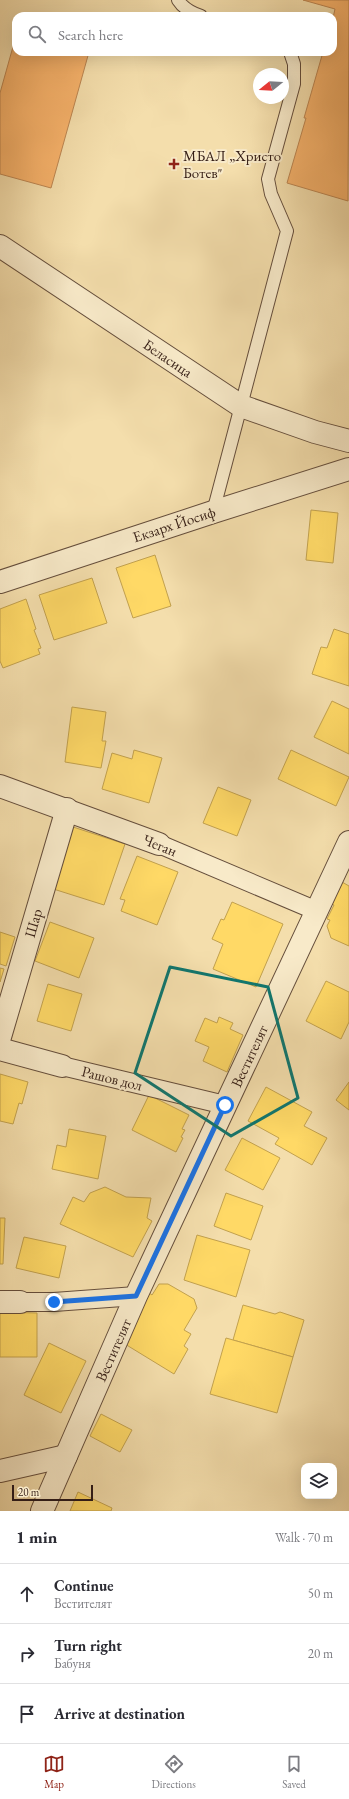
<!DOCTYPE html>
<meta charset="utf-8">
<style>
body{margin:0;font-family:"EB Garamond",serif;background:#f7f7f7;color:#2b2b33}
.controls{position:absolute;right:12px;bottom:12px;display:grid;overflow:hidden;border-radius:8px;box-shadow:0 4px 16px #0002}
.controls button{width:36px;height:36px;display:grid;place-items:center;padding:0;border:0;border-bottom:1px solid #e1e1e2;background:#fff;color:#2b2b33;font:20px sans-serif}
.compass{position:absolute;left:253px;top:68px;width:36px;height:36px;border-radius:50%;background:#fff;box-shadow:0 4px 16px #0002;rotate:252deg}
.scale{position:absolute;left:12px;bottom:10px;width:81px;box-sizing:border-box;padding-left:4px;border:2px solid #351e16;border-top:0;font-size:11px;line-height:14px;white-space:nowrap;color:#351e16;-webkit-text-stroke:3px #f8eac9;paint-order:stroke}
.stop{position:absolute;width:12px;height:12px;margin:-9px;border:3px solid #1a73e8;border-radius:50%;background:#fff}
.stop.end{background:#1a73e8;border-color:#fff;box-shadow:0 1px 4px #0008}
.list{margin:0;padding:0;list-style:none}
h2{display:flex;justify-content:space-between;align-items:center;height:52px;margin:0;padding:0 16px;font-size:17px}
h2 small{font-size:13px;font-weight:400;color:#7c7c81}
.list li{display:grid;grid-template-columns:26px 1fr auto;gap:12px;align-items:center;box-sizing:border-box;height:60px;padding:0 16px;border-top:1px solid #e1e1e2}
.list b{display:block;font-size:15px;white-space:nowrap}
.list p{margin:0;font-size:13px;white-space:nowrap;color:#7c7c81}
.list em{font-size:13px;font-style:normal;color:#7c7c81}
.icon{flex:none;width:22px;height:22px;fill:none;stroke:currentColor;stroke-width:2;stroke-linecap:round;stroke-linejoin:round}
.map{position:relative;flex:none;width:349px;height:1511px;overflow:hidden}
.search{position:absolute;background:#fff;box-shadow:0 4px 16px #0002;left:12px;right:12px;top:12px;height:44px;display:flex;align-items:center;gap:10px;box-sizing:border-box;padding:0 14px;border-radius:12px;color:#7c7c81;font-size:15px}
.sheet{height:232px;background:#fff}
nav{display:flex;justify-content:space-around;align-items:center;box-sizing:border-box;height:56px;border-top:1px solid #e1e1e2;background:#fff;font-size:11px;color:#7c7c81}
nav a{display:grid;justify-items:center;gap:2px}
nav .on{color:#8f2418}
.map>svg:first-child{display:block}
.homes{fill:#ffd966;stroke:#c2a14e}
.health{fill:#f6b26b;stroke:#bc8652}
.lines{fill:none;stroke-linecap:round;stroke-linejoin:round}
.service-casing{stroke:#654e3c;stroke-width:14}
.pedestrian-casing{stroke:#654e3c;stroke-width:20}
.minor-casing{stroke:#654e3c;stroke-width:24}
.service{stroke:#f8eac9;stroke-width:12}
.pedestrian{stroke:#f8eac9;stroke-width:18}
.minor{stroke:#f8eac9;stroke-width:22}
.route{stroke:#1a73e8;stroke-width:5}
.marked{fill:none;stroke:#0f766e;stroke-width:3;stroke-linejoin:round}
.poi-dot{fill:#8f2418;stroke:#f8eac9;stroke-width:1.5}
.labels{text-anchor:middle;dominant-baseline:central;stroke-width:4;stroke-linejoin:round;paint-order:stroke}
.poi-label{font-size:15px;fill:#351e16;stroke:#f8eac9;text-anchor:start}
.street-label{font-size:15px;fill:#351e16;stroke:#f8eac9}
</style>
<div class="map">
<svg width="349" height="1511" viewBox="0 0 349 1511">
<rect width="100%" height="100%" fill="#f4deac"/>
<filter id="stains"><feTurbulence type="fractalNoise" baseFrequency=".005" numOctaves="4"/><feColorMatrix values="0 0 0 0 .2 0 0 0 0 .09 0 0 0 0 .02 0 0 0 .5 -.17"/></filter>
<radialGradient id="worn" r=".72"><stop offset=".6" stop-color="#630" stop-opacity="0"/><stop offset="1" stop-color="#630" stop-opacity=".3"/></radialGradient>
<!-- homes -->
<g class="homes">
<polygon points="311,510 338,513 333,563 306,560"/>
<polygon points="155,555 171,606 133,618 116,568"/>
<polygon points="92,578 107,623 54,640 39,595"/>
<polygon points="26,599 36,629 34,630 41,648 38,649 40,654 3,668 0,661 0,609"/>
<polygon points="334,629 349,634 349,686 312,674 321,647 327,648"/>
<polygon points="332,701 349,709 349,754 314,737"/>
<polygon points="72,707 106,712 102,741 106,741 101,768 65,762"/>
<polygon points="134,750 162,758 149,803 102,789 112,753 132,759"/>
<polygon points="291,750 349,777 336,806 278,779"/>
<polygon points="218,787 251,800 237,836 203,823"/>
<polygon points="67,825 125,844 104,905 47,887"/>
<polygon points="137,856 178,872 157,925 121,911 125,900 120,899"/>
<polygon points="342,882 349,886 349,946 331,938 327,926 330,920 327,919 334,905 332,904"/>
<polygon points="232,902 283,924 256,987 213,969 223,944 212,939 221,919 224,920"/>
<polygon points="50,922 94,938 79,978 35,961"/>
<polygon points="0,932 15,937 6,966 0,964"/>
<polygon points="0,968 4,969 0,982"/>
<polygon points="326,981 349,992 349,1022 341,1039 306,1021"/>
<polygon points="48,984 82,994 71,1031 37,1021"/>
<polygon points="219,1017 233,1023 230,1029 243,1035 227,1072 203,1061 209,1047 195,1041 205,1018 217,1023"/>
<polygon points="0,1074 28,1082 22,1104 19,1103 13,1124 0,1121"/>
<polygon points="349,1082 349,1110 336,1100"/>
<polygon points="266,1087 312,1112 304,1126 327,1138 312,1165 275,1144 279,1138 248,1121"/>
<polygon points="149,1095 189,1115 182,1129 185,1130 181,1137 183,1138 176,1152 132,1130"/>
<polygon points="69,1129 106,1136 98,1179 52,1169 57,1145 66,1147"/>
<polygon points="242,1138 280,1158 263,1190 225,1170"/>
<polygon points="105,1187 126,1197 151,1198 147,1218 152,1221 133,1257 60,1224 73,1197 84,1202 90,1193"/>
<polygon points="226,1193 263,1206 251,1240 214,1226"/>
<polygon points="0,1218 5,1218 3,1264 0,1264"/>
<polygon points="197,1235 250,1250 236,1297 184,1280"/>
<polygon points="24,1237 66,1246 59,1278 16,1268"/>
<polygon points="159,1284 168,1284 194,1299 197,1308 184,1330 191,1334 184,1346 188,1349 174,1374 120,1341 148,1292 152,1295"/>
<polygon points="243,1305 275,1314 280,1312 304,1320 293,1357 233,1340"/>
<polygon points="0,1312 37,1313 37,1357 0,1357"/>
<polygon points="226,1338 293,1357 277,1413 210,1394"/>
<polygon points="49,1343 86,1361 61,1413 24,1395"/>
<polygon points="101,1414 132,1430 120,1452 90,1436"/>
<polygon points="78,1492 112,1508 111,1511 70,1511"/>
</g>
<!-- health -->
<g class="health">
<polygon points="303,0 349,0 348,201 287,183 306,118 304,118 323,52 333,52 333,18 335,9"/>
<polygon points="16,36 16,52 89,52 51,188 0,174 0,93"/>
</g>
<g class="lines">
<defs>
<g id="service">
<path d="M178 0C183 8 192 13 201 16"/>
<polyline points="213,512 287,231 271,194 268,179 294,84 294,64 290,52"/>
</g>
<g id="pedestrian">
<polyline points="159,844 317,911"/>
<polyline points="62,1066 225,1105"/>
<polyline points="20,1302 54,1302 136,1296"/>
</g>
<g id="minor">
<polyline points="0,246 241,406 315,432 349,441"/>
<polyline points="0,582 213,512 349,469"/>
<polyline points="0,786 159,844"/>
<polyline points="0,1037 67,809"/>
<polyline points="0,1049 62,1066"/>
<polyline points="0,1302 20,1302"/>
<polyline points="0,1471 66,1456"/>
<polyline points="42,1511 136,1296 349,842"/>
</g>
</defs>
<!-- service casing -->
<use href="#service" class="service-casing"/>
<!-- pedestrian casing -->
<use href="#pedestrian" class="pedestrian-casing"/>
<!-- minor casing -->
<use href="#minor" class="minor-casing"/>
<!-- service -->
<use href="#service" class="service"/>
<!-- pedestrian -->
<use href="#pedestrian" class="pedestrian"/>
<!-- minor -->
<use href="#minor" class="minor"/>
</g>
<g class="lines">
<!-- route -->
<polyline class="route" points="54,1302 136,1296 225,1105"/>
</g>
<!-- marked area -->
<path class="marked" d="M170 967 268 987 298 1098 231 1136 135 1073Z"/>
<!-- markers -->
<path class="poi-dot" d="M172 158h4v4h4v4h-4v4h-4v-4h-4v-4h4z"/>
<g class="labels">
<!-- poi labels -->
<g class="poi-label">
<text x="183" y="155">МБАЛ „Христо<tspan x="183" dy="17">Ботев"</tspan></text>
</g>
<!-- street labels -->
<g class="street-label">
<text transform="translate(168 358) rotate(34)">Беласица</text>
<text transform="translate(174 524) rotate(-18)">Екзарх Йосиф</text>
<text transform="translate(160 845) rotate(22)">Чеган</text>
<text transform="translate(33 923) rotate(-74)">Шар</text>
<text transform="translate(249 1056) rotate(-65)">Вестителят</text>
<text transform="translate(112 1078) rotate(14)">Рашов дол</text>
<text transform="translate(113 1350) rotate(-66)">Вестителят</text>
</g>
</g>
<rect width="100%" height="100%" filter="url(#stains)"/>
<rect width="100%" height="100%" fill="url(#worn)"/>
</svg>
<div class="controls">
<button><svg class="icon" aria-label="layers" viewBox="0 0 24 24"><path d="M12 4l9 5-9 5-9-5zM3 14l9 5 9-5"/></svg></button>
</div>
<svg class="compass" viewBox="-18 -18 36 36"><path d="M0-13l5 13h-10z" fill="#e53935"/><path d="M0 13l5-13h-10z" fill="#7c7c81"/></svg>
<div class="scale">20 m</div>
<div class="stop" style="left:225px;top:1105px"></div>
<div class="stop end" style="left:54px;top:1302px"></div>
<div class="search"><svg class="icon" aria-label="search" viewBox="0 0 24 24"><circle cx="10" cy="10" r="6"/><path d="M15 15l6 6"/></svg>Search here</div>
</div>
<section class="sheet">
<h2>1 min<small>Walk · 70 m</small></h2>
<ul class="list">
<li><svg class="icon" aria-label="ahead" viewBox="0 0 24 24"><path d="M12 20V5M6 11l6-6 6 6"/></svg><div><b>Continue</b><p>Вестителят</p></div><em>50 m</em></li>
<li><svg class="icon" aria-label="right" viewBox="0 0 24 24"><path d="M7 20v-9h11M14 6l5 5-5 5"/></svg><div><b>Turn right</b><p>Бабуня</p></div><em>20 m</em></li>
<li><svg class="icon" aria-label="arrive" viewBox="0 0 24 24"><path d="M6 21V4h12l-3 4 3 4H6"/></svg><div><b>Arrive at destination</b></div></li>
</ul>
</section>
<nav>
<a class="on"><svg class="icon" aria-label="map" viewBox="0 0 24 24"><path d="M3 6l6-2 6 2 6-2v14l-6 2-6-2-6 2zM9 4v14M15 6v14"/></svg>Map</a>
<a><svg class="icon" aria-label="directions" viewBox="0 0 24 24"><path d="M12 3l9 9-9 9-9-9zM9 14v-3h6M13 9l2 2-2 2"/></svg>Directions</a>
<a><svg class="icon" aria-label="saved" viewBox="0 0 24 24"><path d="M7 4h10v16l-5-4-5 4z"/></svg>Saved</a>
</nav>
